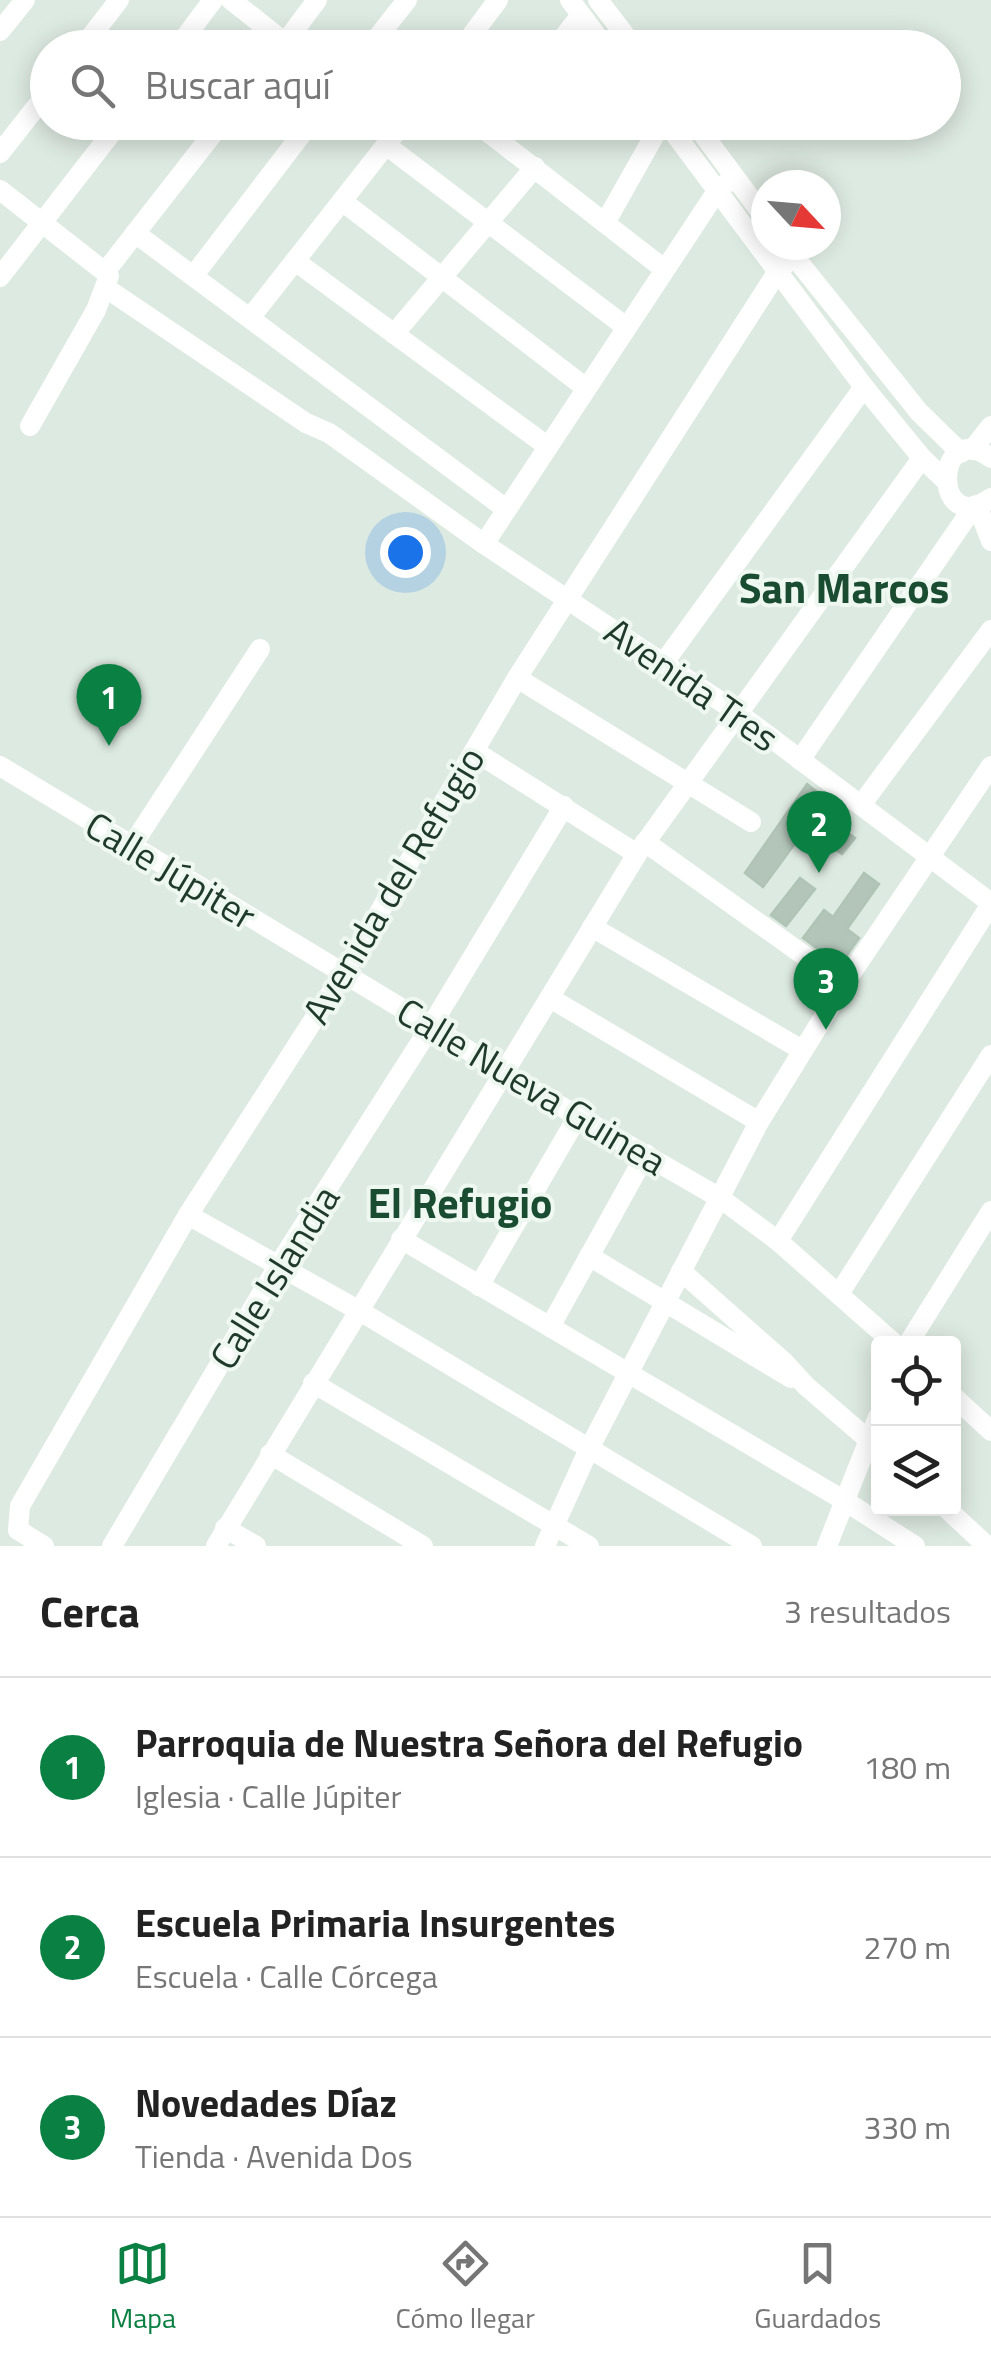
<!DOCTYPE html>
<html lang="es">
<meta charset="utf-8">
<style>
body{margin:0;font-family:"Titillium Web",sans-serif;background:#f6f6f6;color:#222}
.controls{position:absolute;right:30px;bottom:30px;display:grid;overflow:hidden;border-radius:10px;box-shadow:0 5px 25px #0003}
.controls button{width:90px;height:90px;display:grid;place-items:center;padding:0;border:0;border-bottom:2px solid #e0e0e0;background:#fff;color:#222;font:50px sans-serif}
.compass{position:absolute;left:751px;top:170px;width:90px;height:90px;border-radius:50%;background:#fff;box-shadow:0 5px 25px #0003;rotate:116deg}
.you{position:absolute;left:405px;top:552px;width:35px;height:35px;margin:-25px;border:8px solid #fff;border-radius:50%;background:#1a73e8;box-shadow:0 0 0 15px #1a73e833}
.badge{display:grid;place-items:center;width:65px;height:65px;border-radius:50%;background:#0b8043;color:#fff;font-size:32px;font-weight:700}
.pin{position:absolute;translate:-50% -82px;filter:drop-shadow(0 2px 5px #0008)}
.pin::after{content:'';position:absolute;top:52px;width:35px;height:30px;background:inherit;clip-path:polygon(0 0,100% 0,50% 100%)}
.list{margin:0;padding:0;list-style:none}
h2{display:flex;justify-content:space-between;align-items:center;height:130px;margin:0;padding:0 40px;font-size:42px}
h2 small{font-size:32px;font-weight:400;color:#767676}
.list li{display:grid;grid-template-columns:65px 1fr auto;gap:30px;align-items:center;box-sizing:border-box;height:180px;padding:0 40px;border-top:2px solid #e0e0e0}
.list b{display:block;font-size:38px;white-space:nowrap}
.list p{margin:0;font-size:32px;white-space:nowrap;color:#767676}
.list em{font-size:32px;font-style:normal;color:#767676}
.icon{flex:none;width:55px;height:55px;fill:none;stroke:currentColor;stroke-width:2;stroke-linecap:round;stroke-linejoin:round}
.map{position:relative;flex:none;width:991px;height:1546px;overflow:hidden}
.search{position:absolute;background:#fff;box-shadow:0 5px 25px #0003;left:30px;right:30px;top:30px;height:110px;display:flex;align-items:center;gap:25px;box-sizing:border-box;padding:0 35px;border-radius:55px;color:#767676;font-size:38px}
.sheet{height:670px;background:#fff}
nav{display:flex;justify-content:space-around;align-items:center;box-sizing:border-box;height:140px;border-top:2px solid #e0e0e0;background:#fff;font-size:28px;color:#767676}
nav a{display:grid;justify-items:center;gap:5px}
nav .on{color:#0b8043}
.map>svg:first-child{display:block}
.building{fill:#b3c5b9;stroke:#b0c4b6;stroke-width:2.5}
.lines{fill:none;stroke-linecap:round;stroke-linejoin:round}
.minor{stroke:#fff;stroke-width:20}
.labels{text-anchor:middle;dominant-baseline:central;stroke-width:8;stroke-linejoin:round;paint-order:stroke}
.street-label{font-size:38px;fill:#1f3a2b;stroke:#eef7f0}
.quarter-label{font-size:42px;font-weight:bold;fill:#1a4c32;stroke:#eef7f0}
</style>
<div class="map">
<svg width="991" height="1546" viewBox="0 0 991 1546">
<rect width="100%" height="100%" fill="#ddeae1"/>
<!-- building -->
<g class="building">
<polygon points="807,784 827,800 763,887 745,873"/>
<polygon points="834,823 855,838 842,854 822,840"/>
<polygon points="864,873 879,884 847,929 859,938 840,965 803,938 824,910 833,917"/>
<polygon points="800,878 815,889 786,926 771,915"/>
</g>
<g class="lines">
<!-- minor -->
<g class="minor">
<polyline points="231,0 292,48"/>
<polyline points="570,0 606,48"/>
<polyline points="598,0 635,48"/>
<polyline points="0,31 25,0"/>
<polyline points="82,48 119,0"/>
<polyline points="177,48 213,0"/>
<polyline points="281,48 317,0"/>
<polyline points="369,48 407,0"/>
<polyline points="462,48 498,0"/>
<polyline points="555,48 581,15"/>
<polyline points="475,122 664,269"/>
<polyline points="666,122 864,387 922,458 945,480"/>
<polyline points="694,122 766,219"/>
<polyline points="386,145 626,327"/>
<polyline points="0,153 48,92"/>
<polyline points="0,190 105,272 222,122"/>
<polyline points="342,201 586,388"/>
<polyline points="605,223 662,122"/>
<polyline points="135,233 506,509"/>
<polyline points="785,245 919,412 961,453"/>
<polyline points="295,261 547,446"/>
<polyline points="194,275 311,122"/>
<polyline points="0,277 120,122"/>
<polyline points="106,288 306,423 329,433 484,544 738,713 991,903"/>
<polyline points="250,318 404,122"/>
<polyline points="394,334 535,167"/>
<polyline points="30,426 96,310 109,276"/>
<polyline points="972,450 991,426"/>
<path d="M991 458C933 416 932 540 991 498"/>
<polyline points="977,505 991,541"/>
<polyline points="484,544 717,191 734,177"/>
<polyline points="665,661 864,387"/>
<polyline points="517,678 751,822"/>
<polyline points="474,751 637,854"/>
<polyline points="800,760 974,506"/>
<polyline points="0,766 431,1026 503,1073 720,1198 778,1241 895,1344"/>
<polyline points="861,805 991,630"/>
<polyline points="645,842 844,984"/>
<polyline points="131,847 260,649"/>
<polyline points="592,927 802,1050"/>
<polyline points="550,998 759,1122"/>
<polyline points="188,1215 358,1310 752,1546"/>
<polyline points="401,1239 845,1501 915,1546"/>
<polyline points="778,1241 991,904"/>
<polyline points="589,1256 791,1378"/>
<polyline points="681,1271 784,1362 806,1386 878,1448"/>
<polyline points="479,1286 578,1116"/>
<polyline points="839,1294 991,1055"/>
<polyline points="550,1327 646,1154"/>
<polyline points="908,1344 991,1211"/>
<polyline points="313,1383 589,1546"/>
<polyline points="954,1397 991,1431"/>
<polyline points="270,1454 423,1546"/>
<polyline points="946,1508 987,1546"/>
<polyline points="225,1528 256,1546"/>
<polyline points="44,1546 18,1530 20,1506 188,1215 343,974 517,678 778,271 794,256"/>
<polyline points="112,1546 278,1266 431,1026 564,806"/>
<polyline points="216,1546 637,854 922,458"/>
<polyline points="545,1546 589,1449 759,1122 844,984 991,766"/>
<polyline points="827,1546 878,1417"/>
</g>
</g>
<g class="labels">
<!-- street labels -->
<g class="street-label">
<text transform="translate(692 684) rotate(35)">Avenida Tres</text>
<text transform="translate(171 870) rotate(31)">Calle Júpiter</text>
<text transform="translate(393 885) rotate(-59)">Avenida del Refugio</text>
<text transform="translate(532 1086) rotate(31)">Calle Nueva Guinea</text>
<text transform="translate(274 1277) rotate(-58)">Calle Islandia</text>
</g>
<!-- quarter labels -->
<g class="quarter-label">
<text x="844" y="587">San Marcos</text>
<text x="460" y="1202">El Refugio</text>
</g>
</g>
</svg>
<div class="controls">
<button><svg class="icon" aria-label="locate" viewBox="0 0 24 24"><circle cx="12" cy="12" r="6"/><path d="M12 2v4M12 18v4M2 12h4M18 12h4"/></svg></button>
<button><svg class="icon" aria-label="layers" viewBox="0 0 24 24"><path d="M12 4l9 5-9 5-9-5zM3 14l9 5 9-5"/></svg></button>
</div>
<svg class="compass" viewBox="-18 -18 36 36"><path d="M0-13l5 13h-10z" fill="#e53935"/><path d="M0 13l5-13h-10z" fill="#767676"/></svg>
<div class="you"></div>
<div class="pin badge" style="left:109px;top:746px">1</div>
<div class="pin badge" style="left:819px;top:873px">2</div>
<div class="pin badge" style="left:826px;top:1030px">3</div>
<div class="search"><svg class="icon" aria-label="search" viewBox="0 0 24 24"><circle cx="10" cy="10" r="6"/><path d="M15 15l6 6"/></svg>Buscar aquí</div>
</div>
<section class="sheet">
<h2>Cerca<small>3 resultados</small></h2>
<ul class="list">
<li><span class="badge">1</span><div><b>Parroquia de Nuestra Señora del Refugio</b><p>Iglesia · Calle Júpiter</p></div><em>180 m</em></li>
<li><span class="badge">2</span><div><b>Escuela Primaria Insurgentes</b><p>Escuela · Calle Córcega</p></div><em>270 m</em></li>
<li><span class="badge">3</span><div><b>Novedades Díaz</b><p>Tienda · Avenida Dos</p></div><em>330 m</em></li>
</ul>
</section>
<nav>
<a class="on"><svg class="icon" aria-label="map" viewBox="0 0 24 24"><path d="M3 6l6-2 6 2 6-2v14l-6 2-6-2-6 2zM9 4v14M15 6v14"/></svg>Mapa</a>
<a><svg class="icon" aria-label="directions" viewBox="0 0 24 24"><path d="M12 3l9 9-9 9-9-9zM9 14v-3h6M13 9l2 2-2 2"/></svg>Cómo llegar</a>
<a><svg class="icon" aria-label="saved" viewBox="0 0 24 24"><path d="M7 4h10v16l-5-4-5 4z"/></svg>Guardados</a>
</nav>
